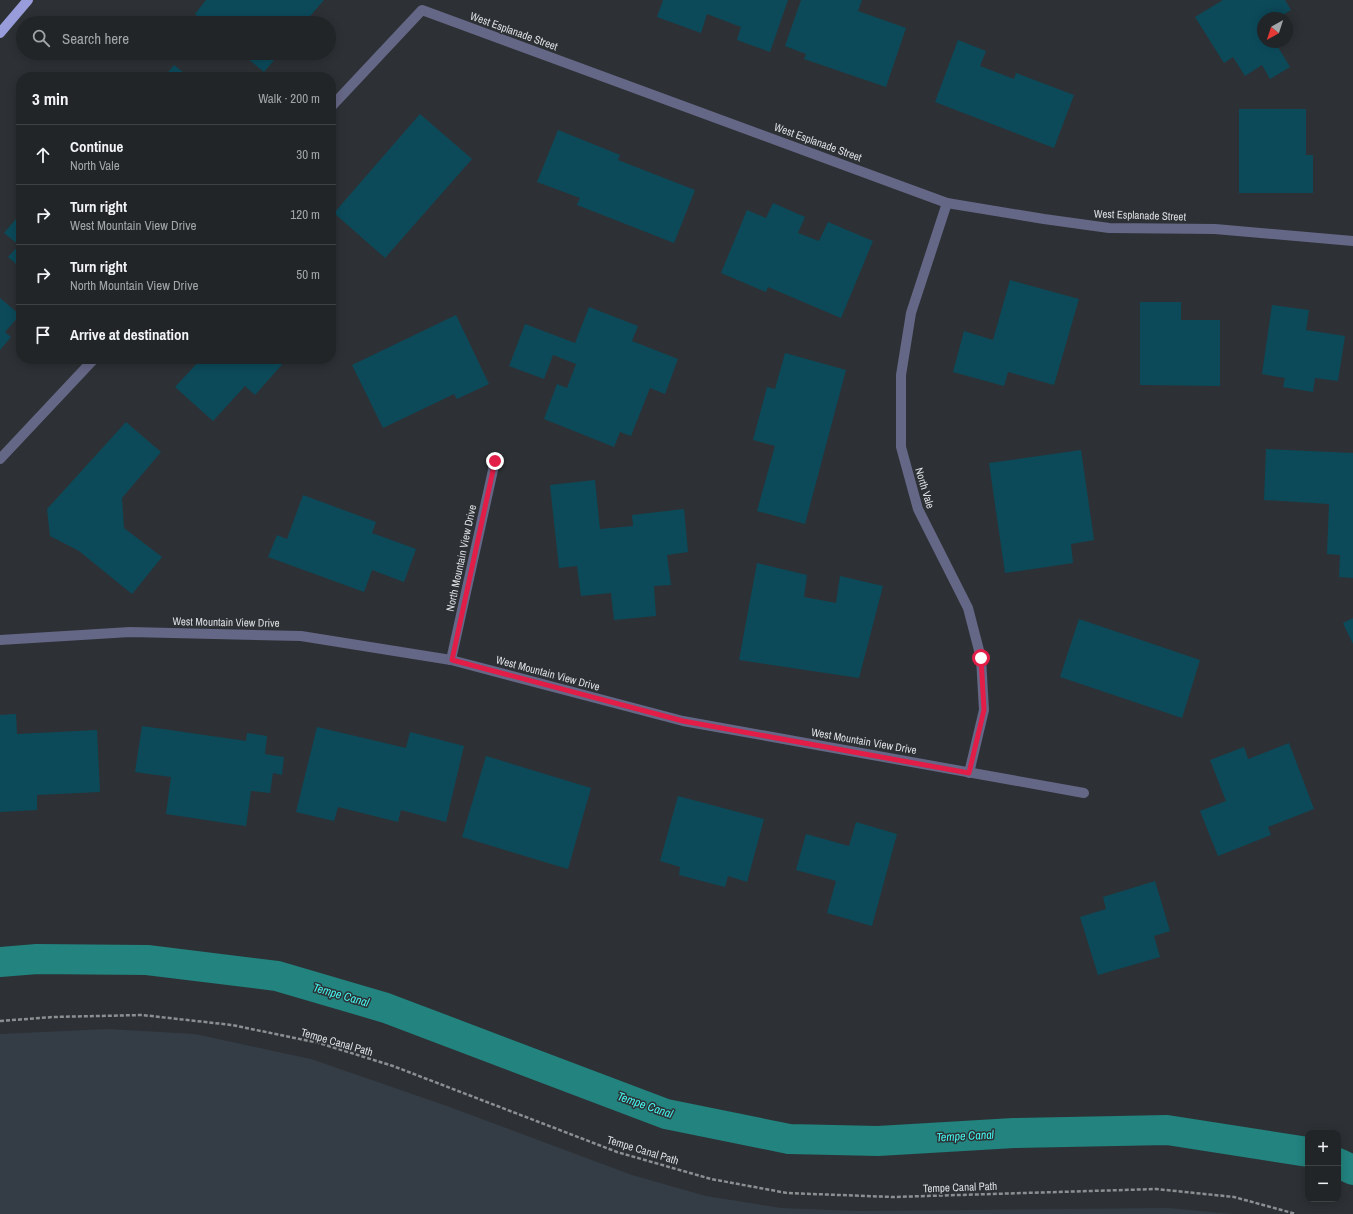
<!DOCTYPE html>
<meta charset="utf-8">
<style>
body{margin:0;font-family:"Archivo Narrow",sans-serif;background:#2e3134;color:#f1f3f6}
.controls{position:absolute;right:12px;bottom:12px;display:grid;overflow:hidden;border-radius:8px;box-shadow:0 2px 10px #0003}
.controls button{width:36px;height:36px;display:grid;place-items:center;padding:0;border:0;border-bottom:1px solid #3f4245;background:#222528;color:#f1f3f6;font:20px sans-serif}
.compass{position:absolute;left:1257px;top:12px;width:36px;height:36px;border-radius:50%;background:#222528;box-shadow:0 2px 10px #0003;rotate:219deg}
.stop{position:absolute;width:12px;height:12px;margin:-9px;border:3px solid #e11d48;border-radius:50%;background:#fff}
.stop.end{background:#e11d48;border-color:#fff;box-shadow:0 1px 4px #0008}
.list{margin:0;padding:0;list-style:none}
h2{display:flex;justify-content:space-between;align-items:center;height:52px;margin:0;padding:0 16px;font-size:17px}
h2 small{font-size:13px;font-weight:400;color:#a2a5a8}
.list li{display:grid;grid-template-columns:26px 1fr auto;gap:12px;align-items:center;box-sizing:border-box;height:60px;padding:0 16px;border-top:1px solid #3f4245}
.list b{display:block;font-size:15px;white-space:nowrap}
.list p{margin:0;font-size:13px;white-space:nowrap;color:#a2a5a8}
.list em{font-size:13px;font-style:normal;color:#a2a5a8}
.icon{flex:none;width:22px;height:22px;fill:none;stroke:currentColor;stroke-width:2;stroke-linecap:round;stroke-linejoin:round}
.map{position:relative;flex:none;width:1353px;height:1214px;overflow:hidden}
.search{position:absolute;background:#222528;box-shadow:0 2px 10px #0003;left:16px;top:16px;width:320px;height:44px;display:flex;align-items:center;gap:10px;box-sizing:border-box;padding:0 14px;border-radius:22px;color:#a2a5a8;font-size:15px}
.panel{position:absolute;background:#222528;box-shadow:0 2px 10px #0003;left:16px;top:72px;width:320px;height:292px;border-radius:16px}
.map>svg:first-child{display:block}
.built{fill:#343c45}
.lines{fill:none;stroke-linecap:round;stroke-linejoin:round}
.canal{stroke:#22837f;stroke-width:30}
.building{fill:#0c4a5a}
.path{stroke:#8c8f92;stroke-width:2.5;stroke-dasharray:4 2;stroke-linecap:butt}
.minor{stroke:#656786;stroke-width:10}
.major{stroke:#989cdb;stroke-width:10}
.route{stroke:#e11d48;stroke-width:5}
.labels{text-anchor:middle;dominant-baseline:central;stroke-width:3;stroke-linejoin:round;paint-order:stroke}
.street-label{font-size:11px;fill:#dddfe2;stroke:#2d3135}
.water-label{font-size:12px;font-style:italic;fill:#44f4ed;stroke:#2d3135}
</style>
<div class="map">
<svg width="1353" height="1214" viewBox="0 0 1353 1214">
<rect width="100%" height="100%" fill="#2d3135"/>
<!-- built -->
<polygon class="built" points="108,1029 195,1034 311,1059 447,1106 632,1175 706,1196 781,1208 859,1211 1168,1208 1232,1214 0,1214 0,1034"/>
<g class="lines">
<!-- canal -->
<g class="canal">
<polyline points="0,962 37,959 147,960 277,976 386,1008 666,1114 789,1139 878,1141 1014,1133 1167,1130 1308,1152"/>
<polyline points="1338,1163 1353,1170"/>
</g>
</g>
<!-- building -->
<g class="building">
<polygon points="206,0 324,0 305,22 298,16 292,23 205,23 195,14"/>
<polygon points="663,0 788,0 770,52 737,40 741,27 707,14 701,33 657,17"/>
<polygon points="801,0 862,0 858,11 906,28 886,87 804,59 806,54 785,46"/>
<polygon points="1223,0 1285,0 1291,10 1278,18 1263,18 1263,42 1275,42 1290,67 1270,79 1262,65 1245,76 1233,57 1224,63 1195,17"/>
<polygon points="958,40 986,51 980,66 1014,79 1016,73 1074,95 1054,148 935,102"/>
<polygon points="241,53 280,53 264,72"/>
<polygon points="174,65 189,77 164,77"/>
<polygon points="1239,109 1306,109 1306,155 1313,155 1313,193 1239,193"/>
<polygon points="420,114 472,159 385,258 334,213"/>
<polygon points="558,130 620,155 618,160 695,190 674,243 577,205 580,198 537,182"/>
<polygon points="773,203 805,217 798,233 819,241 828,222 873,241 841,318 768,287 766,292 721,273 747,210 766,218"/>
<polygon points="21,213 21,268 8,257 19,245 4,233"/>
<polygon points="1010,280 1079,299 1054,385 1008,372 1004,386 953,372 964,331 993,340"/>
<polygon points="0,298 20,315 5,332 11,337 0,350"/>
<polygon points="1140,302 1181,302 1181,320 1220,320 1220,386 1140,385"/>
<polygon points="1272,305 1309,310 1306,330 1345,336 1338,381 1315,378 1313,392 1283,387 1285,378 1262,374"/>
<polygon points="589,307 638,326 632,341 678,359 665,394 650,388 631,436 620,432 614,447 544,419 557,384 567,388 576,364 553,355 544,379 509,366 525,324 575,343"/>
<polygon points="456,315 489,384 457,399 454,394 383,428 352,365"/>
<polygon points="785,353 846,370 805,524 757,511 775,446 753,440 767,387 775,389"/>
<polygon points="201,359 287,359 255,395 245,386 213,421 175,387"/>
<polygon points="126,422 161,452 122,498 124,528 162,557 132,594 79,551 50,536 47,509"/>
<polygon points="1266,449 1353,453 1353,578 1339,577 1340,555 1327,554 1329,504 1264,500"/>
<polygon points="1081,450 1094,540 1071,544 1073,563 1005,573 989,463"/>
<polygon points="595,480 600,529 633,526 632,515 684,509 688,552 667,555 671,585 654,586 656,616 614,620 611,593 581,596 577,566 559,568 550,485"/>
<polygon points="303,495 376,522 372,533 416,549 404,582 372,570 364,592 268,557 277,535 287,539"/>
<polygon points="757,563 807,575 804,597 836,603 840,576 883,586 859,678 739,660"/>
<polygon points="1353,618 1353,644 1343,623"/>
<polygon points="1079,619 1200,660 1182,718 1060,677"/>
<polygon points="16,714 17,734 97,730 100,792 37,795 37,810 0,812 0,715"/>
<polygon points="142,726 246,741 247,733 267,736 265,754 284,757 282,775 273,773 270,793 251,791 246,826 166,814 171,777 135,772"/>
<polygon points="317,727 406,748 410,732 464,746 446,822 401,810 398,822 338,807 334,821 296,812"/>
<polygon points="1289,743 1314,809 1268,827 1271,835 1218,856 1200,811 1226,801 1210,760 1244,747 1248,759"/>
<polygon points="486,756 591,788 568,869 462,837"/>
<polygon points="678,796 764,819 747,882 728,876 725,887 679,875 680,867 660,861"/>
<polygon points="856,822 897,834 872,926 827,913 836,881 796,870 806,834 849,846"/>
<polygon points="1155,881 1170,931 1154,936 1160,957 1098,975 1080,917 1106,909 1103,897"/>
</g>
<g class="lines">
<!-- path -->
<polyline class="path" points="0,1021 53,1017 142,1015 232,1025 319,1043 393,1066 617,1152 711,1179 787,1193 893,1197 1156,1189 1234,1197 1296,1214"/>
<!-- minor -->
<g class="minor">
<polyline points="331,107 422,10 947,203 1044,219 1109,228 1215,229 1353,241"/>
<polyline points="947,203 911,313 901,375 901,447 918,509 968,608 981,658 984,710 969,773"/>
<polyline points="0,459 94,359"/>
<polyline points="0,640 130,632 301,636 451,660 683,721 1084,793"/>
<polyline points="451,660 495,461"/>
</g>
<!-- major -->
<polyline class="major" points="0,33 28,0"/>
</g>
<g class="lines">
<!-- route -->
<polyline class="route" points="495,461 452,660 683,721 969,773 984,710 981,658"/>
</g>
<g class="labels">
<!-- street labels -->
<g class="street-label">
<text transform="translate(514 31) rotate(20)">West Esplanade Street</text>
<text transform="translate(818 142) rotate(20)">West Esplanade Street</text>
<text transform="translate(1140 215) rotate(2)">West Esplanade Street</text>
<text transform="translate(925 488) rotate(73)">North Vale</text>
<text transform="translate(461 558) rotate(-78)">North Mountain View Drive</text>
<text transform="translate(226 622) rotate(1)">West Mountain View Drive</text>
<text transform="translate(548 673) rotate(15)">West Mountain View Drive</text>
<text transform="translate(864 741) rotate(10)">West Mountain View Drive</text>
<text transform="translate(337 1042) rotate(16)">Tempe Canal Path</text>
<text transform="translate(643 1150) rotate(17)">Tempe Canal Path</text>
<text transform="translate(960 1187) rotate(-2)">Tempe Canal Path</text>
</g>
<!-- water labels -->
<g class="water-label">
<text transform="translate(341 995) rotate(16)">Tempe Canal</text>
<text transform="translate(645 1105) rotate(19)">Tempe Canal</text>
<text transform="translate(965 1136) rotate(-3)">Tempe Canal</text>
</g>
</g>
</svg>
<div class="controls">
<button>+</button>
<button>−</button>
</div>
<svg class="compass" viewBox="-18 -18 36 36"><path d="M0-13l5 13h-10z" fill="#e53935"/><path d="M0 13l5-13h-10z" fill="#a2a5a8"/></svg>
<div class="stop" style="left:981px;top:658px"></div>
<div class="stop end" style="left:495px;top:461px"></div>
<div class="search"><svg class="icon" aria-label="search" viewBox="0 0 24 24"><circle cx="10" cy="10" r="6"/><path d="M15 15l6 6"/></svg>Search here</div>
<section class="panel">
<h2>3 min<small>Walk · 200 m</small></h2>
<ul class="list">
<li><svg class="icon" aria-label="ahead" viewBox="0 0 24 24"><path d="M12 20V5M6 11l6-6 6 6"/></svg><div><b>Continue</b><p>North Vale</p></div><em>30 m</em></li>
<li><svg class="icon" aria-label="right" viewBox="0 0 24 24"><path d="M7 20v-9h11M14 6l5 5-5 5"/></svg><div><b>Turn right</b><p>West Mountain View Drive</p></div><em>120 m</em></li>
<li><svg class="icon" aria-label="right" viewBox="0 0 24 24"><path d="M7 20v-9h11M14 6l5 5-5 5"/></svg><div><b>Turn right</b><p>North Mountain View Drive</p></div><em>50 m</em></li>
<li><svg class="icon" aria-label="arrive" viewBox="0 0 24 24"><path d="M6 21V4h12l-3 4 3 4H6"/></svg><div><b>Arrive at destination</b></div></li>
</ul>
</section>
</div>
